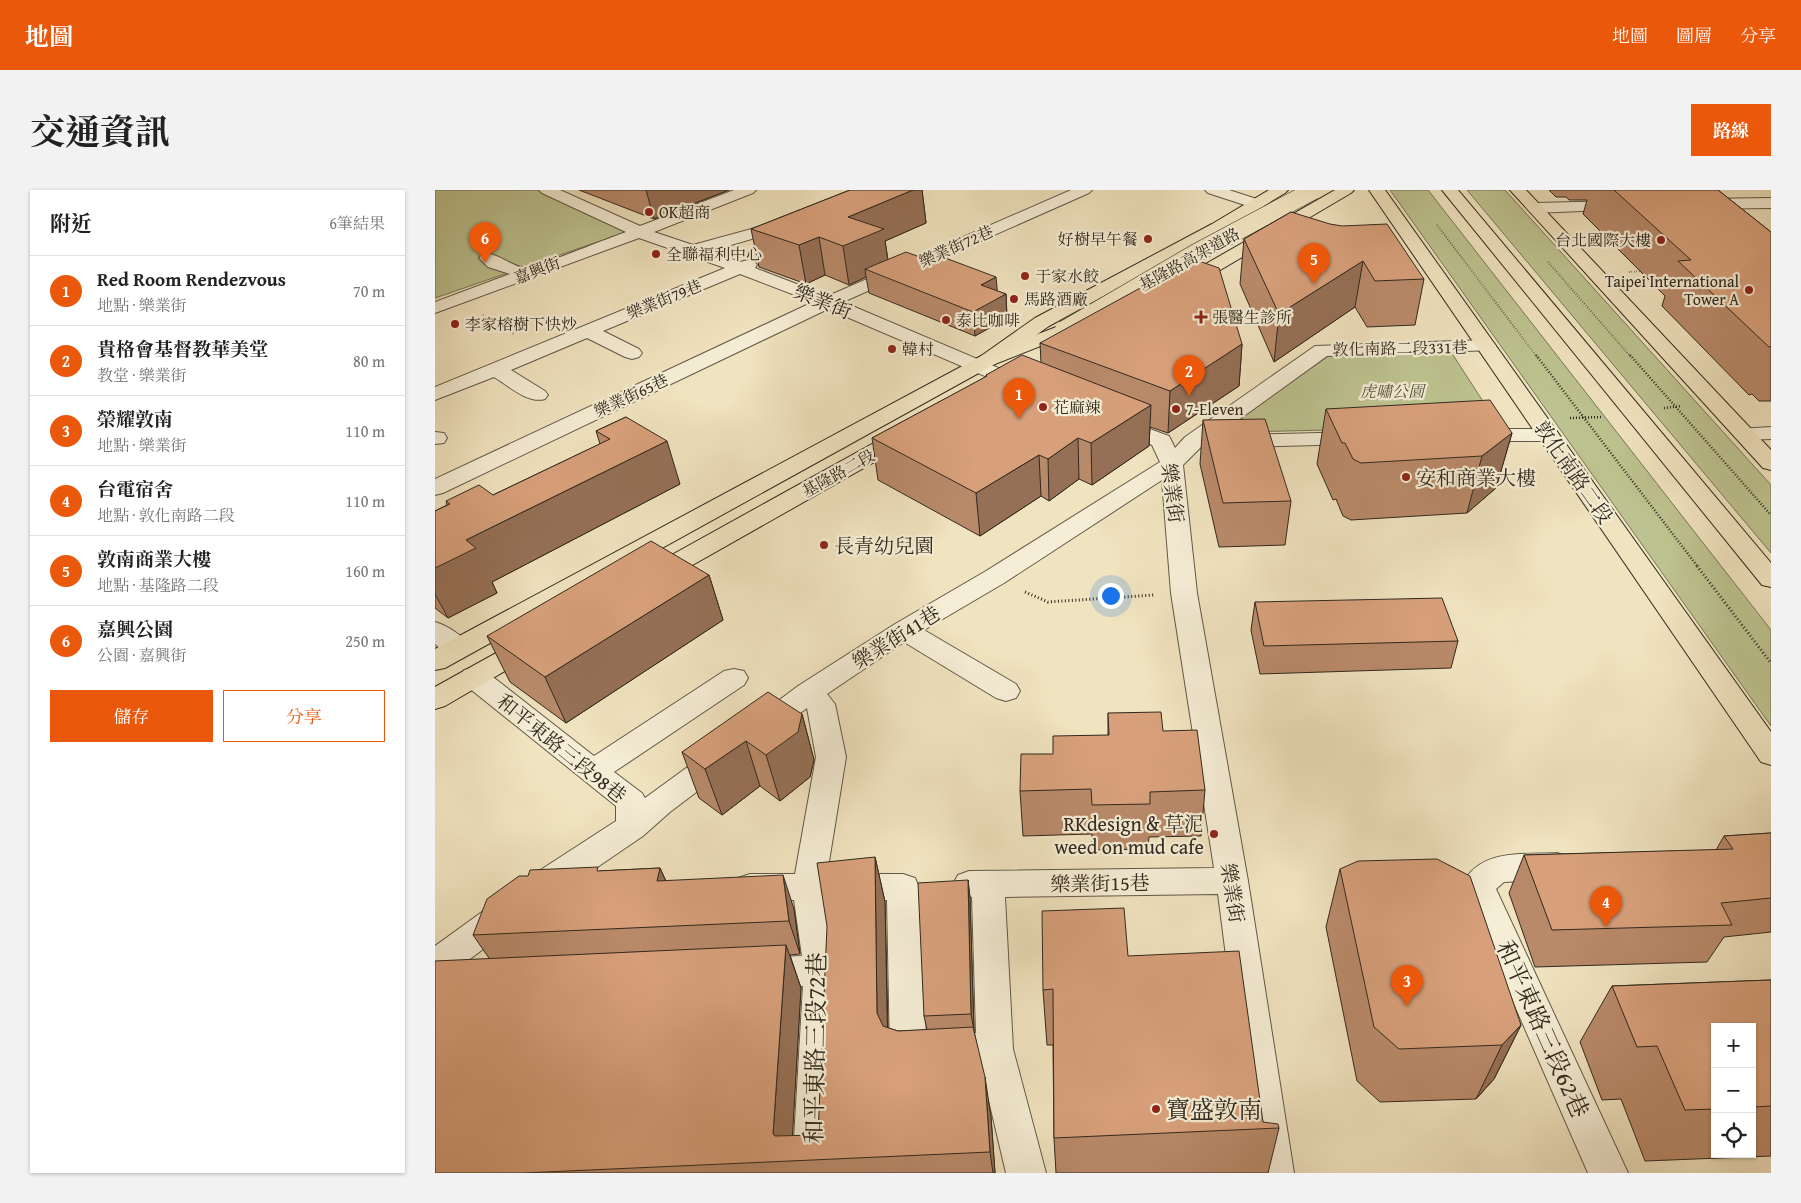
<!DOCTYPE html>
<html lang="zh-TW">
<meta charset="utf-8">
<style>
body{margin:0;font-family:"Gentium Book Plus","Noto Serif TC",serif;background:#f2f2f2;color:#222}
.controls{position:absolute;right:15px;bottom:15px;display:grid;overflow:hidden;border-radius:0px;box-shadow:0 1px 4px #0004}
.controls button{width:45px;height:45px;display:grid;place-items:center;padding:0;border:0;border-bottom:1px solid #e0e0e0;background:#fff;color:#222;font:25px sans-serif}
.you{position:absolute;left:675px;top:405px;width:18px;height:18px;margin:-12px;border:4px solid #fff;border-radius:50%;background:#1a73e8;box-shadow:0 0 0 8px #1a73e833}
.badge{display:grid;place-items:center;width:32px;height:32px;border-radius:50%;background:#ea580c;color:#fff;font-size:16px;font-weight:700}
.pin{position:absolute;translate:-50% -41px;filter:drop-shadow(0 1px 2px #0008)}
.pin::after{content:'';position:absolute;top:26px;width:18px;height:15px;background:inherit;clip-path:polygon(0 0,100% 0,50% 100%)}
.list{margin:0;padding:0;list-style:none}
h2{display:flex;justify-content:space-between;align-items:center;height:65px;margin:0;padding:0 20px;font-size:21px}
h2 small{font-size:16px;font-weight:400;color:#767676}
.list li{display:grid;grid-template-columns:32px 1fr auto;gap:15px;align-items:center;box-sizing:border-box;height:70px;padding:0 20px;border-top:1px solid #e0e0e0}
.list b{display:block;font-size:19px;white-space:nowrap}
.list p{margin:0;font-size:16px;white-space:nowrap;color:#767676}
.list em{font-size:16px;font-style:normal;color:#767676}
.actions{display:flex;gap:10px;padding:15px 20px}
.actions a{flex:1;padding:11px 0;border:1px solid #ea580c;border-radius:0px;text-align:center;font-size:18px;color:#ea580c}
.actions .main{background:#ea580c;color:#fff}
.icon{flex:none;width:28px;height:28px;fill:none;stroke:currentColor;stroke-width:2;stroke-linecap:round;stroke-linejoin:round}
.map{position:relative;flex:none;width:1336px;height:983px;overflow:hidden;border-radius:0px}
header{display:flex;align-items:center;gap:30px;box-sizing:border-box;height:70px;padding:0 25px;background:#ea580c;color:#fff}
header strong{font-size:24px}
nav{display:flex;gap:28px;margin-inline-start:auto;font-size:18px}
.intro{display:flex;align-items:center;justify-content:space-between;box-sizing:border-box;height:120px;padding:0 30px}
h1{margin:0;font-size:35px}
.button{padding:12px 22px;border-radius:0px;background:#ea580c;color:#fff;font-size:18px;font-weight:700}
main{display:flex;gap:30px;padding:0 30px}
aside{flex:1;background:#fff;border-radius:0px;box-shadow:0 1px 4px #0004}
.map>svg:first-child{display:block}
.green{fill:#bdc390;stroke:#777657}
.lines{fill:none;stroke-linecap:round;stroke-linejoin:round}
.minor-casing{stroke:#615846;stroke-width:2}
.major-casing{stroke:#31291e;stroke-width:2}
.highway-casing{stroke:#31291e;stroke-width:2}
.path-far2{stroke:#31291e;stroke-width:2;stroke-dasharray:0.5 2;stroke-linecap:butt}
.path-far1{stroke:#31291e;stroke-width:2.5;stroke-dasharray:1 2;stroke-linecap:butt}
.path{stroke:#31291e;stroke-width:3;stroke-dasharray:1 2.5;stroke-linecap:butt}
.minor{fill:#f5edd5;fill-rule:evenodd}
.major{fill:#f0e3bf;fill-rule:evenodd}
.highway{fill:#f0e3bf;fill-rule:evenodd}
.highway-bridge-casing{stroke:#31291e;stroke-width:19;stroke-linecap:butt}
.highway-bridge{stroke:#f0e3bf;stroke-width:18}
.wall{fill:#b98a6a;stroke:#31291e;fill-rule:evenodd}
.shaded-wall{fill:#967056;stroke:#31291e}
.building{fill:#d7a07b;stroke:#31291e}
.poi-dot{fill:#8f2418;stroke:#f5edd5;stroke-width:2}
.labels{text-anchor:middle;dominant-baseline:central;stroke-width:4.5;stroke-linejoin:round;paint-order:stroke}
.far-poi-label{font-size:16px;fill:#31291e;stroke:#f5edd5;text-anchor:start}
.far-street-label{font-size:16px;fill:#31291e;stroke:#f5edd5}
.far-park-label{font-size:16px;font-style:italic;fill:#54503a;stroke:#f5edd5}
.street-label{font-size:20px;fill:#31291e;stroke:#f5edd5}
.poi-label{font-size:20px;fill:#31291e;stroke:#f5edd5;text-anchor:start}
.near-street-label{font-size:24px;fill:#31291e;stroke:#f5edd5}
.near-poi-label{font-size:24px;fill:#31291e;stroke:#f5edd5;text-anchor:start}
</style>
<header>
<strong>地圖</strong>
<nav><a>地圖</a><a>圖層</a><a>分享</a></nav>
</header>
<div class="intro"><h1>交通資訊</h1><a class="button">路線</a></div>
<main>
<aside>
<h2>附近<small>6筆結果</small></h2>
<ul class="list">
<li><span class="badge">1</span><div><b>Red Room Rendezvous</b><p>地點 · 樂業街</p></div><em>70 m</em></li>
<li><span class="badge">2</span><div><b>貴格會基督教華美堂</b><p>教堂 · 樂業街</p></div><em>80 m</em></li>
<li><span class="badge">3</span><div><b>榮耀敦南</b><p>地點 · 樂業街</p></div><em>110 m</em></li>
<li><span class="badge">4</span><div><b>台電宿舍</b><p>地點 · 敦化南路二段</p></div><em>110 m</em></li>
<li><span class="badge">5</span><div><b>敦南商業大樓</b><p>地點 · 基隆路二段</p></div><em>160 m</em></li>
<li><span class="badge">6</span><div><b>嘉興公園</b><p>公園 · 嘉興街</p></div><em>250 m</em></li>
</ul>
<div class="actions"><a class="main">儲存</a><a>分享</a></div>
</aside>
<div class="map">
<svg width="1336" height="983" viewBox="0 0 1336 983">
<rect width="100%" height="100%" fill="#f0e3bf"/>
<filter id="stains"><feTurbulence type="fractalNoise" baseFrequency=".004" numOctaves="4"/><feColorMatrix values="0 0 0 0 .2 0 0 0 0 .09 0 0 0 0 .02 0 0 0 .5 -.17"/></filter>
<radialGradient id="worn" r=".72"><stop offset=".6" stop-color="#630" stop-opacity="0"/><stop offset="1" stop-color="#630" stop-opacity=".3"/></radialGradient>
<!-- green -->
<g class="green">
<polygon points="0,0 105,0 200,39 0,108"/>
<polygon points="955,0 993,0 1336,440 1336,536"/>
<polygon points="1032,0 1070,0 1336,295 1336,363"/>
<polygon points="1016,162 1064,236 809,242 799,232 895,165"/>
</g>
<g class="lines">
<defs>
<g id="minor">
<path d="M104 0H125L205 36 299 0H321L318 3 219 42 258 55 353 29 359 31 361 34 359 37 275 61 305 72 313 70 319 71 322 75 320 78 393 106 636 0H657L654 3 408 112 599 193 602 197 599 201 592 203 585 201 393 119 8 303 0 305V289L378 112 305 84 168 141 204 159 207 163 204 167 197 169 190 167 152 148 76 180 110 201 113 205 110 209C93 214 74 196 59 187L0 210V197L290 78 204 48 0 123V112L75 84 53 77 44 68 47 64C61 61 75 76 90 78 98 79 176 47 191 42L107 3Z"/>
<polygon points="770,0 794,0 828,11 830,14 828,17 822,19 773,3"/>
<polygon points="1336,8 1336,18 1262,19 1256,17 1254,14 1256,11 1262,9"/>
<polygon points="1187,11 1193,13 1195,16 1193,19 1100,23 1094,21 1092,18 1094,15 1100,13"/>
<path d="M1051 150 1058 152 1061 156 1058 160 892 166 766 257 748 275 762 403 813 691 859 983H819L783 704 570 707 578 859 611 983H571L546 877 473 881 460 876 455 864 452 710H392L403 780 397 983H357L368 796 323 798 311 794 306 783 311 772 323 768 367 766 359 710H315L303 706 299 697 303 688 315 684H360L381 567 372 518 335 546 325 549 315 546 311 539 315 532 363 496 460 434 551 381 725 272 717 255 673 237 669 233 673 229 680 227 687 229 734 246 740 258 750 247 880 156ZM727 290 736 403 779 678 534 681 523 685 518 694 523 703 537 707 541 843 491 846 484 697 480 688 468 684H392L411 567 400 514 392 504 469 452 561 508 571 511 581 508 585 501 581 494 489 440 569 393Z"/>
<polygon points="1336,237 1336,249 1310,250 1302,249 1299,244 1302,239"/>
<polygon points="1039,239 1113,239 1121,240 1124,245 1121,250 1113,251 1039,251 1031,250 1028,245 1031,240"/>
<polygon points="0,242 9,243 12,248 9,253 0,254"/>
<polygon points="924,242 932,243 935,248 932,253 924,254 799,257 791,256 788,251 791,246 799,245"/>
<path d="M0 432C13 436 29 446 36 458L32 464C18 468 11 463 0 454Z"/>
<polygon points="39,478 49,480 159,566 289,481 299,479 309,481 313,488 309,495 179,582 207,603 210,608 276,560 286,557 296,560 301,568 296,576 235,622 208,646 114,710 102,713 90,710 86,700 90,690 181,631 181,616 29,494 25,487 29,480"/>
<path d="M1122 663 1133 667 1138 676 1133 685 1122 689 1069 692 1061 699 1193 983H1153L1027 695C1045 658 1087 665 1122 663Z"/>
<polygon points="70,710 82,714 87,724 82,734 12,786 0,790 0,756 58,714"/>
</g>
<g id="major">
<polygon points="834,0 853,0 850,3 789,40 614,136 560,174 10,478 0,480 0,459 546,166 600,128 777,34"/>
<polygon points="900,0 919,0 916,3 753,99 747,100 741,99 738,95 741,91"/>
<polygon points="934,0 950,0 1336,542 1336,575 1326,572"/>
<polygon points="1007,0 1023,0 1336,373 1336,397 1327,395"/>
<polygon points="1075,0 1091,0 1336,260 1336,280 1328,278"/>
<polygon points="472,238 480,239 483,244 480,249 224,394 215,396 206,394 203,388 206,382 464,239"/>
<polygon points="97,445 106,448 110,454 106,460 10,516 0,519 0,497 88,448"/>
</g>
<polygon id="highway" points="629,134 636,136 638,140 636,144 560,174 553,176 546,174 543,170 546,166"/>
</defs>
<!-- minor casing -->
<use href="#minor" class="minor-casing"/>
<!-- major casing -->
<use href="#major" class="major-casing"/>
<!-- highway casing -->
<use href="#highway" class="highway-casing"/>
<!-- path-far2 -->
<g class="path-far2">
<polyline points="1002,35 1102,167"/>
<polyline points="1113,72 1196,167"/>
<polyline points="1194,82 1208,81"/>
<polyline points="48,125 79,144"/>
</g>
<!-- path-far1 -->
<g class="path-far1">
<polyline points="1101,165 1263,377"/>
<polyline points="1195,165 1336,325"/>
<polyline points="1229,218 1247,216"/>
<polyline points="1135,228 1168,227"/>
</g>
<!-- path -->
<g class="path">
<polyline points="1262,376 1336,473"/>
<polyline points="590,402 613,412 719,405"/>
</g>
<!-- minor -->
<use href="#minor" class="minor"/>
<!-- major -->
<use href="#major" class="major"/>
<!-- highway -->
<use href="#highway" class="highway"/>
<defs>
<polyline id="highway-bridge" points="629,140 761,63 879,0"/>
</defs>
<!-- highway-bridge casing -->
<use href="#highway-bridge" class="highway-bridge-casing"/>
<!-- highway-bridge -->
<use href="#highway-bridge" class="highway-bridge"/>
</g>
<!-- wall -->
<g class="wall">
<polygon points="144,0 294,0 219,29"/>
<polygon points="415,0 487,0 491,33 450,51 453,70 562,101 571,104 572,128 540,146 434,103 431,87 414,95 390,85 371,94 324,77 316,39"/>
<polygon points="1114,0 1283,0 1336,42 1336,211 1324,211 1317,204 1314,205 1227,116 1230,106 1148,24 1152,10 1134,10 1131,7 1121,7"/>
<polygon points="856,22 989,89 980,135 932,137 920,117 839,172 805,94 809,49"/>
<polygon points="605,153 807,154 804,196 733,243 715,237 714,256 657,295 644,289 614,311 606,306 545,346 443,290 437,248 551,187 551,185 606,173"/>
<polygon points="891,219 1077,243 1061,298 1032,323 916,330 908,326 901,309 898,310 882,274"/>
<polygon points="191,227 245,294 57,392 62,403 13,428 0,418 0,321 12,315 11,311 58,305 165,254 161,241"/>
<polygon points="768,230 856,311 850,355 784,357 765,274"/>
<polygon points="274,385 288,430 131,533 75,492 52,446"/>
<polygon points="820,412 1023,451 1016,478 825,484 816,440"/>
<polygon points="673,523 728,541 770,600 766,646 714,647 713,659 657,660 657,644 588,646 585,601 618,564 673,545"/>
<polygon points="367,524 379,570 375,587 345,611 325,596 287,625 264,608 247,562"/>
<polygon points="1336,643 1336,742 1289,747 1272,772 1100,777 1074,703 1089,665 1281,660 1289,646"/>
<polygon points="440,667 450,712 453,838 463,841 492,840 489,826 533,690 535,708 539,841 556,927 560,983 0,983 54,768 38,745 165,681 225,678 231,691 359,719 365,764 355,765 366,798 357,946 383,945"/>
<polygon points="905,679 1086,835 1059,889 1041,909 945,912 922,891 891,737"/>
<polygon points="693,766 828,932 844,938 833,983 621,983 619,948 618,855 612,855 608,800"/>
<path d="M1336 790V966L1210 971 1186 909 1167 910 1145 852 1177 796ZM1280 837H1317V964H1280Z"/>
</g>
<!-- shaded-wall -->
<g class="shaded-wall">
<polygon points="211,0 294,0 219,29"/>
<polygon points="478,0 487,0 491,33 450,51 454,77 430,79 431,87 414,95 408,56 413,27"/>
<polygon points="384,47 390,85 371,94 364,55"/>
<polygon points="928,71 920,117 839,172 844,124"/>
<polygon points="561,87 563,108 571,104 572,128 540,146 538,122 546,95"/>
<polygon points="807,154 804,196 733,243 735,201"/>
<polygon points="716,215 714,256 657,295 656,253"/>
<polygon points="1077,243 1061,298 1032,323 1047,266"/>
<polygon points="643,248 644,289 614,311 613,269"/>
<polygon points="232,251 245,294 57,392 62,403 13,428 0,404 0,378 31,350"/>
<polygon points="604,265 606,306 545,346 541,303"/>
<polygon points="274,385 288,430 131,533 110,487"/>
<polygon points="367,524 379,570 375,587 345,611 331,565"/>
<polygon points="311,551 325,596 287,625 270,579"/>
<polygon points="440,667 450,712 453,865 442,823"/>
<polygon points="225,678 240,712 222,691"/>
<polygon points="348,685 359,719 365,764 354,731"/>
<polygon points="533,690 535,708 539,841 536,824"/>
<polygon points="351,755 366,798 356,971 338,944"/>
<polygon points="1086,835 1059,889 1041,909 1067,855"/>
<polygon points="550,887 556,927 560,983 558,983 555,962"/>
</g>
<!-- building -->
<g class="building">
<polygon points="415,0 478,0 413,27 449,39 408,56 384,47 364,55 316,39"/>
<polygon points="1179,0 1283,0 1336,42 1336,157 1334,157 1243,71 1256,70"/>
<polygon points="856,22 895,34 907,36 952,34 989,89 940,91 928,71 844,124 809,49"/>
<polygon points="471,62 496,71 505,66 561,87 546,95 571,104 538,122 430,79"/>
<polygon points="758,69 784,78 807,154 735,201 605,153"/>
<polygon points="587,165 716,215 656,253 643,248 613,269 604,265 541,303 437,248 552,186 551,185"/>
<polygon points="1055,210 1077,243 1047,266 926,273 918,269 910,253 907,253 891,219"/>
<polygon points="191,227 232,251 31,350 41,358 0,378 0,321 15,314 11,311 44,295 58,305 175,249 161,241"/>
<polygon points="830,229 856,311 788,313 768,230"/>
<polygon points="216,351 274,385 110,487 52,446"/>
<polygon points="1007,408 1023,451 829,456 820,412"/>
<polygon points="333,502 367,524 363,542 331,565 311,551 270,579 247,562"/>
<polygon points="726,522 728,541 762,540 770,600 715,602 715,614 657,615 656,599 585,601 586,564 618,564 618,546 674,545 673,523"/>
<polygon points="1336,643 1336,708 1286,713 1297,735 1117,740 1089,665 1298,659 1289,646"/>
<polygon points="440,667 442,823 448,836 463,841 538,837 550,887 555,962 88,983 0,983 0,771 351,755 338,944 340,946 383,945 392,736 382,673"/>
<polygon points="1002,669 1035,686 1086,835 1067,855 964,859 939,837 905,679 923,671"/>
<polygon points="163,677 162,681 225,678 222,691 348,685 354,731 38,745 52,709 84,686 93,686 95,680"/>
<polygon points="533,690 536,824 489,826 483,693"/>
<polygon points="689,718 693,766 804,761 828,932 843,934 844,938 619,948 618,799 608,800 607,721"/>
<polygon points="1336,790 1336,916 1317,917 1317,837 1280,837 1280,919 1250,920 1222,856 1202,857 1177,796"/>
</g>
<!-- markers -->
<g class="poi-dot">
<circle cx="214" cy="22" r="5"/>
<circle cx="713" cy="49" r="5"/>
<circle cx="1226" cy="50" r="5"/>
<circle cx="221" cy="64" r="5"/>
<circle cx="590" cy="86" r="5"/>
<circle cx="1314" cy="100" r="5"/>
<circle cx="579" cy="109" r="5"/>
<path d="M763.5 119.5h5v5h5v5h-5v5h-5v-5h-5v-5h5z"/>
<circle cx="511" cy="130" r="5"/>
<circle cx="20" cy="134" r="5"/>
<circle cx="457" cy="159" r="5"/>
<circle cx="608" cy="217" r="5"/>
<circle cx="741" cy="219" r="5"/>
<circle cx="971" cy="287" r="5"/>
<circle cx="389" cy="355" r="5"/>
<circle cx="779" cy="644" r="5"/>
<circle cx="721" cy="919" r="5"/>
</g>
<g class="labels">
<!-- far-poi labels -->
<g class="far-poi-label">
<text x="224" y="22">OK超商</text>
<text x="703" y="49" text-anchor="end">好樹早午餐</text>
<text x="1216" y="50" text-anchor="end">台北國際大樓</text>
<text x="231" y="64">全聯福利中心</text>
<text x="600" y="86">于家水餃</text>
<text x="1304" y="91" text-anchor="end">Taipei International<tspan x="1304" dy="18">Tower A</tspan></text>
<text x="589" y="109">馬路酒廠</text>
<text x="777" y="127">張醫生診所</text>
<text x="521" y="130">泰比咖啡</text>
<text x="30" y="134">李家榕樹下快炒</text>
<text x="467" y="159">韓村</text>
<text x="618" y="217">花麻辣</text>
<text x="751" y="219">7-Eleven</text>
</g>
<!-- far-street labels -->
<g class="far-street-label">
<text transform="translate(521 56) rotate(-24)">樂業街72巷</text>
<text transform="translate(754 69) rotate(-29)">基隆路高架道路</text>
<text transform="translate(102 80) rotate(-21)">嘉興街</text>
<text transform="translate(229 109) rotate(-22)">樂業街79巷</text>
<text transform="translate(965 158) rotate(-1)">敦化南路二段331巷</text>
<text transform="translate(196 205) rotate(-25)">樂業街65巷</text>
<text transform="translate(403 283) rotate(-29)">基隆路二段</text>
</g>
<!-- far-park labels -->
<g class="far-park-label">
<text x="957" y="201">虎嘯公園</text>
</g>
<!-- street labels -->
<g class="street-label">
<text transform="translate(388 111) rotate(22)">樂業街</text>
<text transform="translate(1139 282) rotate(55)">敦化南路二段</text>
<text transform="translate(738 303) rotate(82)">樂業街</text>
<text transform="translate(461 447) rotate(-32)">樂業街41巷</text>
<text transform="translate(127 558) rotate(39)">和平東路三段98巷</text>
<text transform="translate(665 693) rotate(-1)">樂業街15巷</text>
<text transform="translate(798 703) rotate(81)">樂業街</text>
</g>
<!-- poi labels -->
<g class="poi-label">
<text x="981" y="287">安和商業大樓</text>
<text x="399" y="355">長青幼兒園</text>
<text x="769" y="633" text-anchor="end">RKdesign &amp; 草泥<tspan x="769" dy="23">weed on mud cafe</tspan></text>
</g>
<!-- near-street labels -->
<g class="near-street-label">
<text transform="translate(1108 839) rotate(66)">和平東路三段62巷</text>
<text transform="translate(380 858) rotate(-89)">和平東路三段72巷</text>
</g>
<!-- near-poi labels -->
<g class="near-poi-label">
<text x="731" y="919">寶盛敦南</text>
</g>
</g>
<rect width="100%" height="100%" filter="url(#stains)"/>
<rect width="100%" height="100%" fill="url(#worn)"/>
</svg>
<div class="controls">
<button>+</button>
<button>−</button>
<button><svg class="icon" aria-label="locate" viewBox="0 0 24 24"><circle cx="12" cy="12" r="6"/><path d="M12 2v4M12 18v4M2 12h4M18 12h4"/></svg></button>
</div>
<div class="you"></div>
<div class="pin badge" style="left:584px;top:229px">1</div>
<div class="pin badge" style="left:754px;top:206px">2</div>
<div class="pin badge" style="left:972px;top:816px">3</div>
<div class="pin badge" style="left:1171px;top:737px">4</div>
<div class="pin badge" style="left:879px;top:94px">5</div>
<div class="pin badge" style="left:50px;top:73px">6</div>
</div>
</main>
